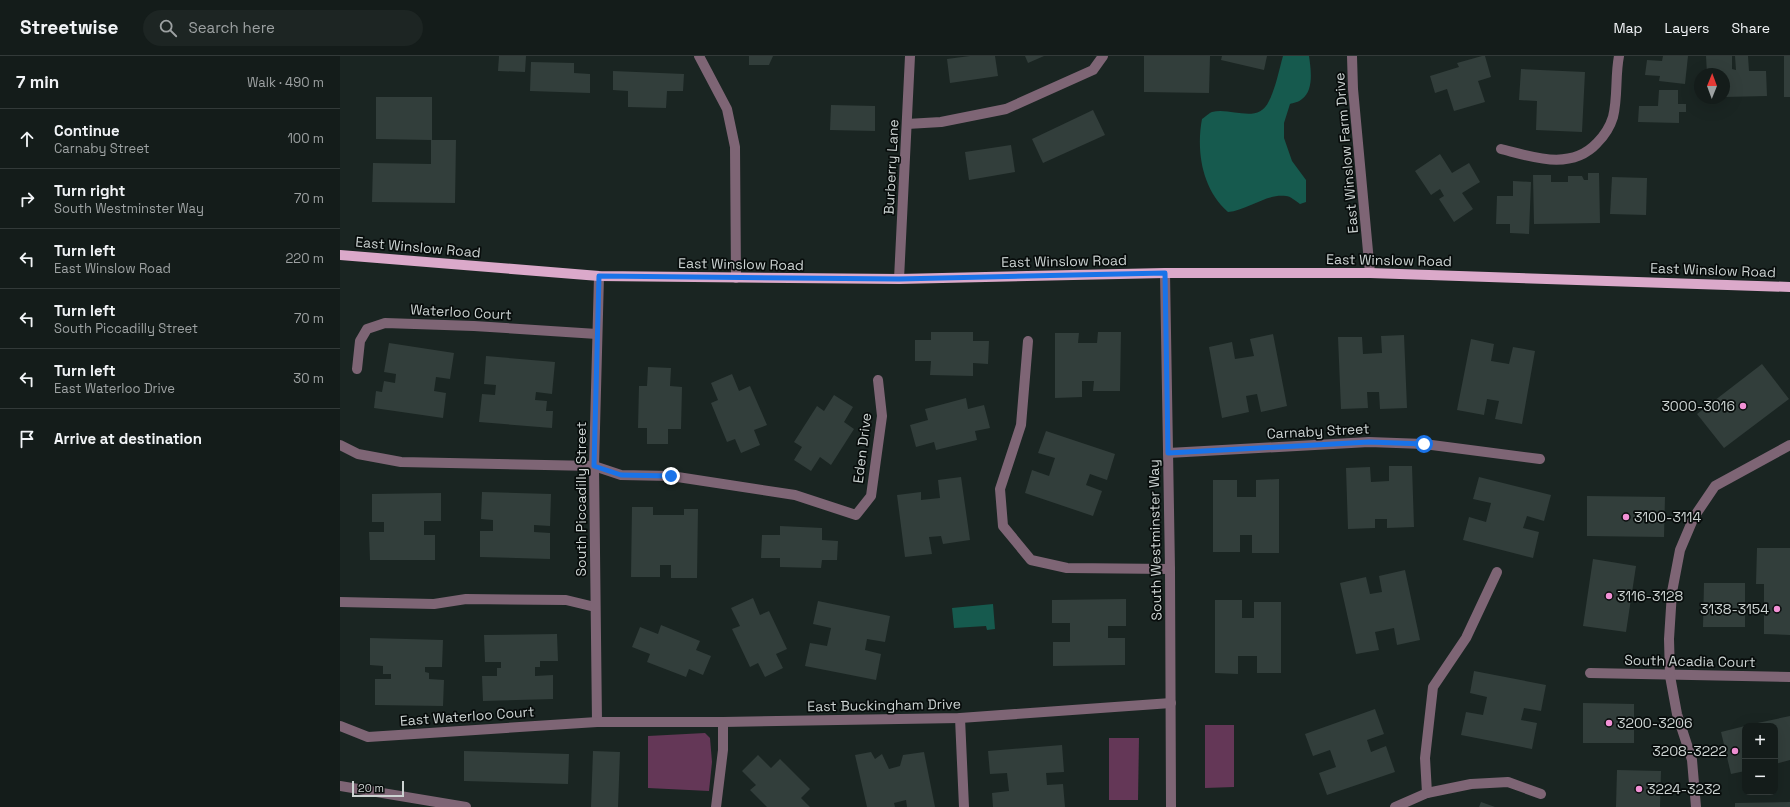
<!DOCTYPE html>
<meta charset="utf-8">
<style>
body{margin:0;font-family:"Space Grotesk",sans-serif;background:#1d2523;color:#f1f3f6}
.controls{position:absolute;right:12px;bottom:12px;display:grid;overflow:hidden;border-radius:8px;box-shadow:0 4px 16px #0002}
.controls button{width:36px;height:36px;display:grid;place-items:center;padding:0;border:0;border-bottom:1px solid #333a39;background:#141c1a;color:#f1f3f6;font:20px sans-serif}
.compass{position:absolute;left:1354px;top:12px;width:36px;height:36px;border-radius:50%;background:#141c1a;box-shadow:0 4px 16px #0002;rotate:1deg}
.scale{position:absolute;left:12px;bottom:10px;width:52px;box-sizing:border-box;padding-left:4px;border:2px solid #ccd3d2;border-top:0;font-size:11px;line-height:14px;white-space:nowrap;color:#ccd3d2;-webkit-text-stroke:3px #080d0c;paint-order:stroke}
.stop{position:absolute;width:12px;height:12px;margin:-9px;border:3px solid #1a73e8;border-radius:50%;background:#fff}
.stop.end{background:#1a73e8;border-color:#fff;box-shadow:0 1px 4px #0008}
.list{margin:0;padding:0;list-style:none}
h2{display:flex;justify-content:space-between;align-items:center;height:52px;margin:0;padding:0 16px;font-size:17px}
h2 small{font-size:13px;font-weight:400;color:#9da1a2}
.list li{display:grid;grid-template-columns:26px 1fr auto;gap:12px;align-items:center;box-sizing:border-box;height:60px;padding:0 16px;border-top:1px solid #333a39}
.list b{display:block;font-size:15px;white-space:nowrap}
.list p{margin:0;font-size:13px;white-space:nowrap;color:#9da1a2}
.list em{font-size:13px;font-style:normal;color:#9da1a2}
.icon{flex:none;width:22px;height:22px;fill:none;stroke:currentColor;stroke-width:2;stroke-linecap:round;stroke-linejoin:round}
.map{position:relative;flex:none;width:1450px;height:751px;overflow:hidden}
header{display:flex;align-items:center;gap:24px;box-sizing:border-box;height:56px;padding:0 20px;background:#141c1a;border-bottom:1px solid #333a39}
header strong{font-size:19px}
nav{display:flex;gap:22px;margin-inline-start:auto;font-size:14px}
.search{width:280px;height:36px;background:#1d2523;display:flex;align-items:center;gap:10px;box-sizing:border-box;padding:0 14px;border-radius:22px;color:#9da1a2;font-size:15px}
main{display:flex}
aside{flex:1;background:#141c1a}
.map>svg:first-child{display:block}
.green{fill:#643757}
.water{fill:#165a4e}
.building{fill:#323e3b}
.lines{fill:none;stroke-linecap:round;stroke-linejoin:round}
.minor{stroke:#7e6575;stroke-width:10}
.major{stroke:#dba9ca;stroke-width:10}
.route{stroke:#1a73e8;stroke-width:5}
.poi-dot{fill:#f391d6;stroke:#080d0c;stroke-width:1.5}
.labels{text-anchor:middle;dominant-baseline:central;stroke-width:3.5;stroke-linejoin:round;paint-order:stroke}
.street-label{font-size:14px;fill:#ccd3d2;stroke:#080d0c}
.poi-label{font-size:14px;fill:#ccd3d2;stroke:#080d0c;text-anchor:start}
</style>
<header>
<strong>Streetwise</strong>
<div class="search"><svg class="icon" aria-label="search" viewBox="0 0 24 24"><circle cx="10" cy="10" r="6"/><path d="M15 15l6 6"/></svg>Search here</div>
<nav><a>Map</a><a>Layers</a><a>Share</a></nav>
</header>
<main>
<aside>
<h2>7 min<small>Walk · 490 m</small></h2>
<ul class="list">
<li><svg class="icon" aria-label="ahead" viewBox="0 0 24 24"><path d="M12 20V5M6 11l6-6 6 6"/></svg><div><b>Continue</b><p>Carnaby Street</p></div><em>100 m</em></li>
<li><svg class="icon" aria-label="right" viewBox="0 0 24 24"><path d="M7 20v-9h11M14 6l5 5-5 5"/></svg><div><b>Turn right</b><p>South Westminster Way</p></div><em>70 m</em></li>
<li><svg class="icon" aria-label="left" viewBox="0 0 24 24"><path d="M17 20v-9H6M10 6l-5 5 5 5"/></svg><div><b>Turn left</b><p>East Winslow Road</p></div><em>220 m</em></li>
<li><svg class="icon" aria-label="left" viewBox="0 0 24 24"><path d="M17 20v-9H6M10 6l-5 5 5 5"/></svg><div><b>Turn left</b><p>South Piccadilly Street</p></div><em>70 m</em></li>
<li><svg class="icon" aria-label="left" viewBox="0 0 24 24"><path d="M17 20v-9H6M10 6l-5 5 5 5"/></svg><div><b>Turn left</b><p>East Waterloo Drive</p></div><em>30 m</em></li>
<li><svg class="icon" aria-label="arrive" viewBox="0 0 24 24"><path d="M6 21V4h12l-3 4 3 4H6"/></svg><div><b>Arrive at destination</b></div></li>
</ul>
</aside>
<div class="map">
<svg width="1450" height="751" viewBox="0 0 1450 751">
<rect width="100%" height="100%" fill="#1a2522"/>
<!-- green -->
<g class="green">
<polygon points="865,669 894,669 894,731 865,732"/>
<polygon points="365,677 370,682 372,706 369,735 308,732 308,680"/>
<polygon points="769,682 799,682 798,744 769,744"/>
</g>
<!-- water -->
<g class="water">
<path d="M943 0H969C971 14 974 34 962 43 959 46 953 47 950 48L944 67V82L952 105 966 124V146L960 148C956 145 950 140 946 140 927 137 908 154 888 156 862 133 856 95 862 63 865 61 869 57 872 56 892 51 918 69 929 45 936 31 939 14 943 0Z"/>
<polygon points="653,548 655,573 647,574 646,570 614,572 612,552"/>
</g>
<!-- building -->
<g class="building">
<polygon points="159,0 186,0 185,16 158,15"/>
<polygon points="409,0 433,0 429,9 409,9"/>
<polygon points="630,0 655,0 658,20 610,27 607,3"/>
<polygon points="685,0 704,0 688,7"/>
<polygon points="804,0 870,0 869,37 804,36"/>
<polygon points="882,0 927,0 924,14 881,4"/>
<polygon points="1142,0 1145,0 1151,21 1138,25 1145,46 1114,55 1107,33 1095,37 1090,20 1119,11 1117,7"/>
<polygon points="1323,0 1348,0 1345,28 1319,25 1320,20 1305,19 1307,4 1322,5"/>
<polygon points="1366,0 1392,0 1392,13 1396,14 1395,0 1408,0 1409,15 1426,15 1427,40 1384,41 1384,18 1367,18"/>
<rect x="1444" y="0" width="6" height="41"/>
<polygon points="191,6 234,7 234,17 250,18 250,37 190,35"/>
<polygon points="1181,13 1245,16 1242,76 1196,74 1197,45 1179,44"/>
<polygon points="273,15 344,18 343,35 327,35 326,52 288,51 288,35 273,34"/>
<polygon points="1319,34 1338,34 1338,48 1346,48 1346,56 1339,56 1339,67 1298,66 1299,50 1318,50"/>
<polygon points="36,41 92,41 92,84 36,83"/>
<polygon points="491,49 535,50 535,75 490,74"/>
<polygon points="753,54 765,79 703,107 692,83"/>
<polygon points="91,84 116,84 115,147 32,146 33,107 91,108"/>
<polygon points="671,89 675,116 629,124 625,96"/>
<polygon points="1100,98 1112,117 1129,107 1140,126 1122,137 1133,153 1114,166 1099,143 1104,140 1100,133 1091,139 1075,115"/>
<polygon points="1248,117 1259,117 1260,167 1194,168 1193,119 1211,119 1211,126 1228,126 1228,120 1242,120 1244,124 1248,124"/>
<polygon points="1272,121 1307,122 1306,159 1270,158"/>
<polygon points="1173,125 1191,126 1189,178 1170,177 1170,168 1156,168 1157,140 1173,140"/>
<polygon points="591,276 633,276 633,285 649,285 648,308 633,307 633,320 590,319 591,305 575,305 575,284 591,284"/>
<polygon points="758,276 781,276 780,335 753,335 754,325 742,325 742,341 715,342 715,277 739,277 738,287 757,287"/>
<polygon points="933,278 947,350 921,356 917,338 906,340 909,356 882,362 869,291 892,286 895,303 914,300 910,283"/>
<polygon points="1064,279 1067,352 1040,353 1039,336 1027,336 1028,352 1001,353 998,281 1022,281 1023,298 1042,297 1041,280"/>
<polygon points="1131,283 1154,288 1151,305 1169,308 1173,291 1195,295 1182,368 1155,363 1159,345 1147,343 1144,359 1117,354"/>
<polygon points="49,287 114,297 110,323 96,321 94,335 106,337 103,362 34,352 36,335 42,336 44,325 55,327 56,318 44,316"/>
<polygon points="146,300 215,306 212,338 196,336 195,344 207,345 206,355 213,355 212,372 139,366 142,338 155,339 156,329 144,328"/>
<polygon points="1422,308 1449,343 1384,392 1357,358"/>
<polygon points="308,311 331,312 330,330 342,331 341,373 328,373 328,388 307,388 307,372 298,372 299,330 307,330"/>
<polygon points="392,318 399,335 410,330 427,369 414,374 420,389 401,397 395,383 387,386 371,347 378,344 371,327"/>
<polygon points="494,339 513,351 504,366 514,373 491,409 480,401 471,415 454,404 462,391 454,386 477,350 484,355"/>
<polygon points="626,342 628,353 644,349 650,372 635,375 637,384 596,394 594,386 576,391 570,369 588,364 585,353"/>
<polygon points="706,375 775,398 767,424 750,418 746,429 762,435 753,460 685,437 692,414 709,420 715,402 698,397"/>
<polygon points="1049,410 1072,410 1074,471 1047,472 1047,463 1035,463 1035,472 1008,473 1006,412 1030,411 1031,426 1049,425"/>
<polygon points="621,421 630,484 603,488 601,480 589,481 592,498 565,501 557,439 581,436 581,444 600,442 598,424"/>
<polygon points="1139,421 1211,439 1204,465 1187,460 1183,472 1199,476 1193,502 1123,484 1129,461 1146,466 1151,447 1133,443"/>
<polygon points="939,423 939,497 912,497 912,479 900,479 900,496 873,496 873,424 897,424 897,441 916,441 916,424"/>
<polygon points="142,436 211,438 210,470 194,469 194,476 210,477 210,503 140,501 140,475 153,475 153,464 141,463"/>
<polygon points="101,437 101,465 84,465 84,479 95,479 95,504 30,504 29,476 44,476 44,466 32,466 32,438"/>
<polygon points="1247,440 1325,441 1324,481 1247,480"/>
<polygon points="292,451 313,451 313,459 344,459 344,453 358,453 357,522 331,522 331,509 320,509 320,521 291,521"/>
<polygon points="440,470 482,472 482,484 498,485 497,504 482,504 481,512 440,511 440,502 421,502 422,479 440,479"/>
<polygon points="1417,492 1450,492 1450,579 1424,578 1424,528 1416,528"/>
<polygon points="1253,503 1296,510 1286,576 1243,570"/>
<polygon points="1065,514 1080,584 1057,589 1054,572 1035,576 1039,594 1016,598 1000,527 1026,521 1030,538 1042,536 1039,520"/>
<polygon points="1364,527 1405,527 1405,571 1363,571"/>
<polygon points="413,542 420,559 429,555 447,593 436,598 443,612 425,621 418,607 410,611 392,573 400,570 391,552"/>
<polygon points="786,543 786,570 768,570 768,582 785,582 785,609 713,610 713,586 730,586 730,567 712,567 712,544"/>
<polygon points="875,544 902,544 902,562 914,562 914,546 941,546 941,617 917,617 917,600 898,600 898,618 875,617"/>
<polygon points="478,545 550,560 545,586 527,583 525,594 541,598 536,624 465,610 470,587 487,590 491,572 473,568"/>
<polygon points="321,569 360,585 356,594 371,600 363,619 349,613 346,621 307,606 310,598 292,591 300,571 318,578"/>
<polygon points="217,578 218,605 200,605 200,611 195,611 195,620 213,619 213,643 143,645 142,620 157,620 157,612 161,612 161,606 145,606 144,579"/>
<polygon points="30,582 103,584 102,611 85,611 85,616 89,617 89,623 104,624 103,650 35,649 35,623 51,623 51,618 43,618 43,610 30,609"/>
<polygon points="1134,615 1206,629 1201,655 1184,652 1181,664 1197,667 1192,693 1121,679 1126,656 1143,659 1147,641 1130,637"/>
<polygon points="1243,647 1294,648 1294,687 1243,687"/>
<polygon points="1035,653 1044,678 1027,684 1031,696 1046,690 1055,716 987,739 979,717 996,711 990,694 973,700 965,678"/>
<polygon points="1450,660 1450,704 1435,708 1435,670 1408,669"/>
<polygon points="1405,670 1405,715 1391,718 1381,676"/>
<polygon points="722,689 724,716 706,717 707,729 723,728 725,751 653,751 652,737 669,735 667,717 650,718 648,695"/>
<polygon points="124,695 229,698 228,728 124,725"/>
<polygon points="253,695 280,696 278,751 251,751"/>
<polygon points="531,696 535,703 542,698 549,713 560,710 563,699 584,696 595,751 567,751 566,744 554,747 555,751 527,751 515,699"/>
<polygon points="418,699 431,712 440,703 470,733 461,742 470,751 427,751 410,734 416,729 402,715"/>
<polygon points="1277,714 1321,715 1320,751 1276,751"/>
<polygon points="1141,746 1155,751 1139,751"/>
<polygon points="1450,746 1450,751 1395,751 1395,747"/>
</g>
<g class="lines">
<!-- minor -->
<g class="minor">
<polyline points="359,0 387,53 395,91 396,222"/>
<polyline points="1012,0 1013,33 1030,217"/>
<polyline points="567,68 601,66 666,53 753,14 763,0"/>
<path d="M1161 93C1193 101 1231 115 1257 87 1264 80 1270 71 1273 61 1278 41 1275 20 1279 0"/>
<polyline points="825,217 830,513 831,751"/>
<polyline points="559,223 570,0"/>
<polyline points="688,285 681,369 660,433 663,470 691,504 727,512 830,513"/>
<polyline points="17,313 20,285 27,273 45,267 134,270 257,278"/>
<polyline points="0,389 18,398 61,406 254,410 281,419 331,420 455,439 516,459 531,440 542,360 538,324"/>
<polyline points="828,397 1029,386 1084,388 1200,403"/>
<polyline points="0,546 94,548 126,543 226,544 255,551"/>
<polyline points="1250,617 1450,621"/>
<polyline points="620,662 624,751"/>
<polyline points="257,666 254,410 259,220"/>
<polyline points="0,670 28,681 257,666 383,666 620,662 831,647"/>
<polyline points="0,730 126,751"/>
<polyline points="1087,737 1085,702 1093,631 1126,582 1157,516"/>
<polyline points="376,751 383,694 383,666"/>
<polyline points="1055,751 1087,737 1131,728 1168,726 1201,738"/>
<polyline points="1356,751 1352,704 1337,658 1330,620 1329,583 1332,536 1340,494 1354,461 1375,430 1450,389"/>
</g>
<!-- major -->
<polyline class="major" points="0,199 259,220 559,223 825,217 1030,217 1450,231"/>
</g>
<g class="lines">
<!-- route -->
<polyline class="route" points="331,420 281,419 254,410 259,220 559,223 825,217 828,397 1029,386 1084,388"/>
</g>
<!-- markers -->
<g class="poi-dot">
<circle cx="1403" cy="350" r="4"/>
<circle cx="1286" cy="461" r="4"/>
<circle cx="1269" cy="540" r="4"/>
<circle cx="1437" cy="553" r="4"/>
<circle cx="1269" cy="667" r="4"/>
<circle cx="1395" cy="695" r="4"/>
<circle cx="1299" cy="733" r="4"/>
</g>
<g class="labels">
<!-- street labels -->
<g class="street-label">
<text transform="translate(1006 97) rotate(-95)">East Winslow Farm Drive</text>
<text transform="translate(551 111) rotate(-87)">Burberry Lane</text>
<text transform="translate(78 191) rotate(5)">East Winslow Road</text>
<text transform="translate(1049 204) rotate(1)">East Winslow Road</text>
<text transform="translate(724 205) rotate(-1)">East Winslow Road</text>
<text transform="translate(401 208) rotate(1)">East Winslow Road</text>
<text transform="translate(1373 214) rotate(2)">East Winslow Road</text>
<text transform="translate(121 256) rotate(3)">Waterloo Court</text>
<text transform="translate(978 375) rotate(-3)">Carnaby Street</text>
<text transform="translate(522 392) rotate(-83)">Eden Drive</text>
<text transform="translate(241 443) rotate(-90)">South Piccadilly Street</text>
<text transform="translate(815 484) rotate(-91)">South Westminster Way</text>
<text transform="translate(1350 605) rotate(1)">South Acadia Court</text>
<text transform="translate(544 649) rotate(-1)">East Buckingham Drive</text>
<text transform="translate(127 660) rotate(-4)">East Waterloo Court</text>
</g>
<!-- poi labels -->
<g class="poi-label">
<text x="1395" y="350" text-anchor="end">3000-3016</text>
<text x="1294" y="461">3100-3114</text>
<text x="1277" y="540">3116-3128</text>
<text x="1429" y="553" text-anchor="end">3138-3154</text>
<text x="1277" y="667">3200-3206</text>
<text x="1387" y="695" text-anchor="end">3208-3222</text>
<text x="1307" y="733">3224-3232</text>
</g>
</g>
</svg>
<div class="controls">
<button>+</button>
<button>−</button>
</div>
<svg class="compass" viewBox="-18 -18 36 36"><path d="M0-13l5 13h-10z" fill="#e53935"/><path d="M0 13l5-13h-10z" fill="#9da1a2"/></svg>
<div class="scale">20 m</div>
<div class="stop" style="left:1084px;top:388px"></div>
<div class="stop end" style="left:331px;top:420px"></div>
</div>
</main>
